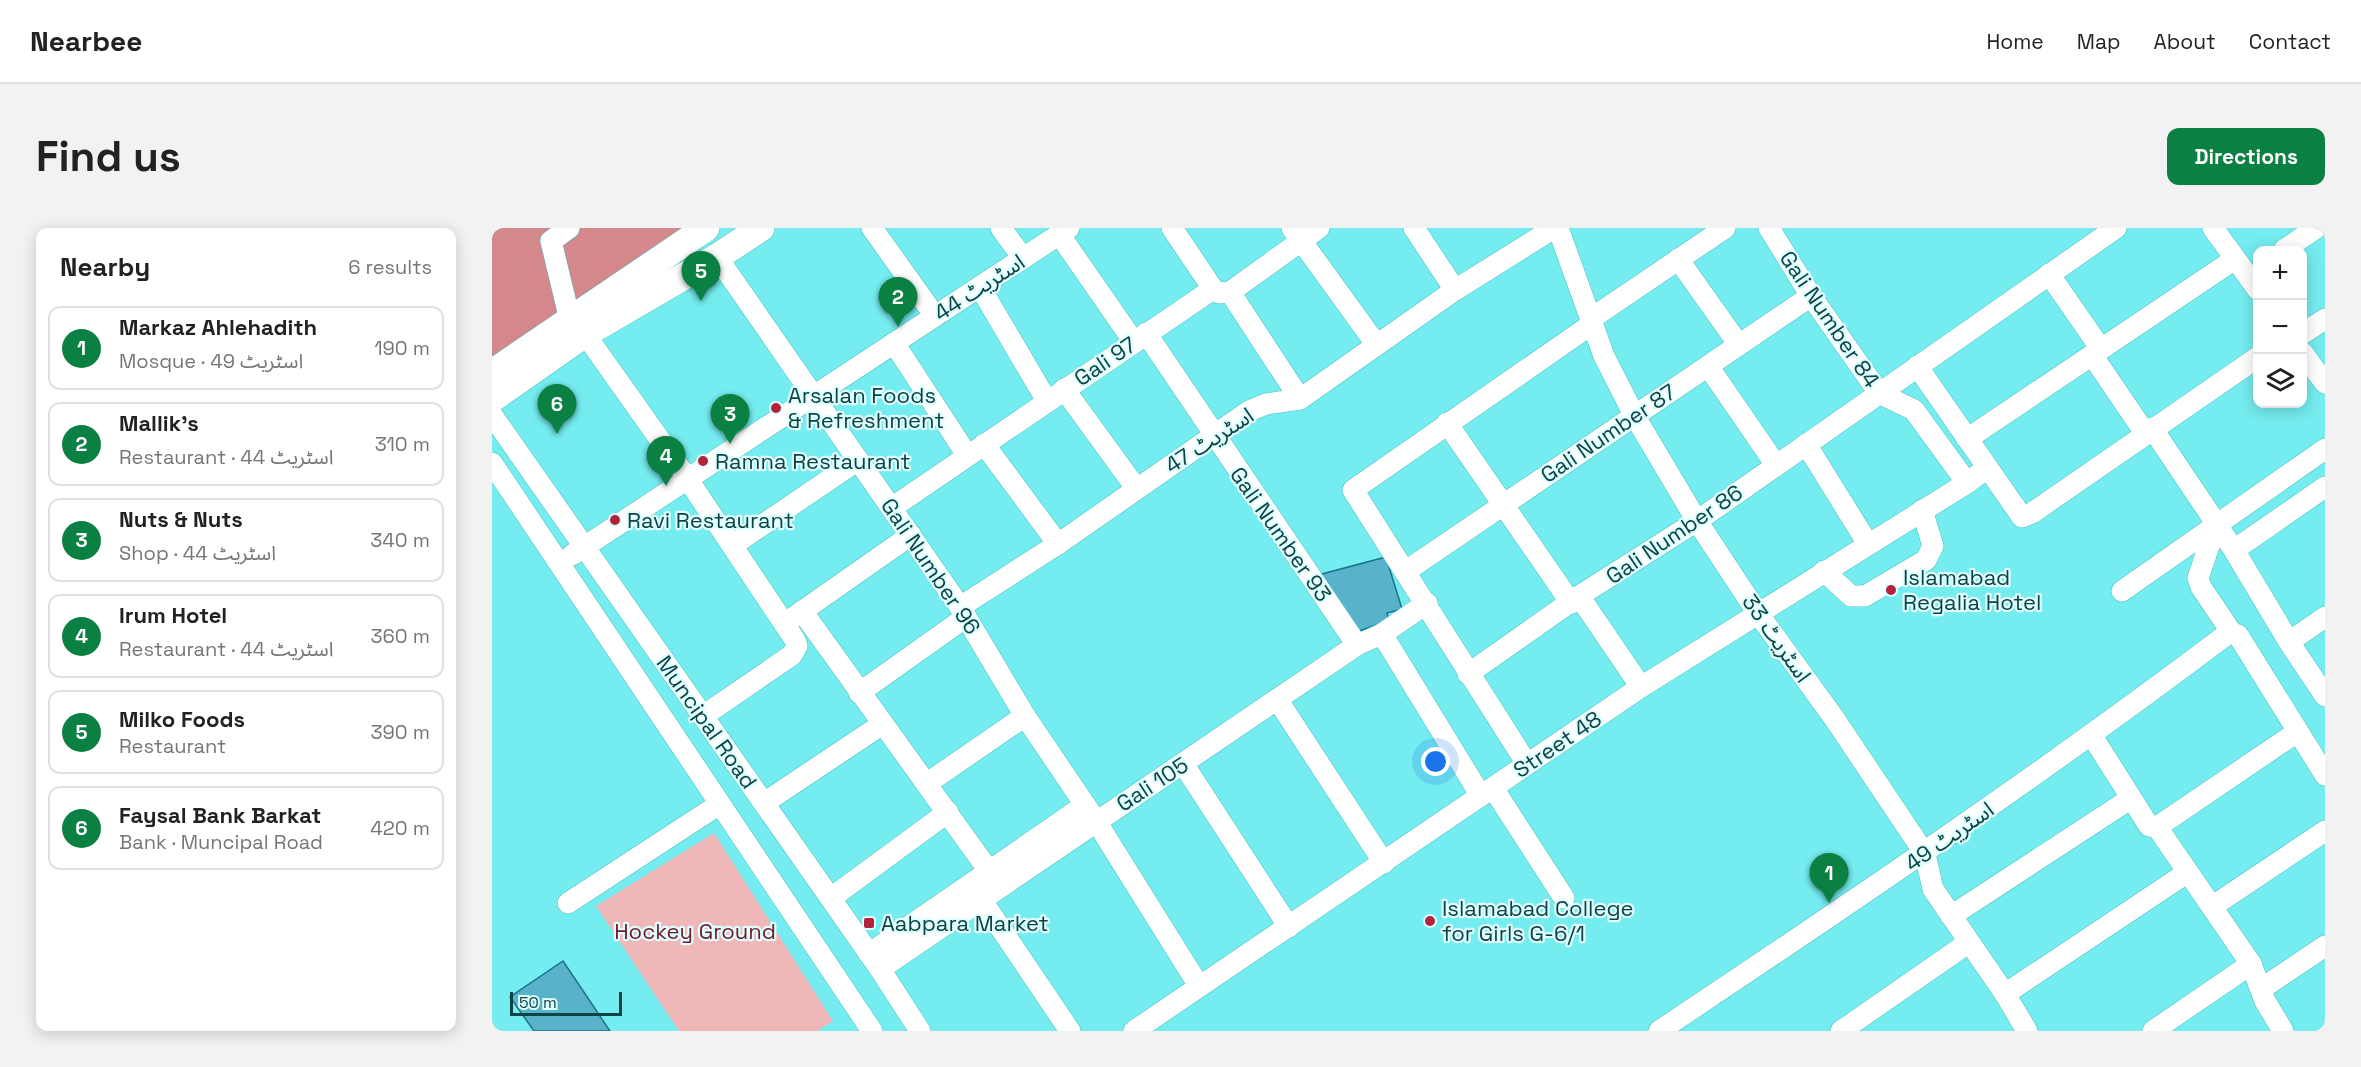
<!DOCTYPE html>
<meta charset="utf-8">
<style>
body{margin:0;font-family:"Space Grotesk","Noto Sans Arabic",sans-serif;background:#f2f2f2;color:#222}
.controls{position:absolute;right:18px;top:18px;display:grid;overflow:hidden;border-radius:12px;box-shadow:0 3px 15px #0003}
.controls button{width:54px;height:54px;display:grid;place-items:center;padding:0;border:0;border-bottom:2px solid #e0e0e0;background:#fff;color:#222;font:30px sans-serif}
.scale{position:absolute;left:18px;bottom:15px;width:112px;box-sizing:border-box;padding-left:6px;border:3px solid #0d4344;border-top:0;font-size:16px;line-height:21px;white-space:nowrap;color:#0d4344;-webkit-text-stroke:4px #dffeff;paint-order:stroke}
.you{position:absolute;left:944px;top:534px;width:21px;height:21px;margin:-15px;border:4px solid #fff;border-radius:50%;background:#1a73e8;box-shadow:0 0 0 9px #1a73e833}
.badge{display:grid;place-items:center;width:39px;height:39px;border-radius:50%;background:#0b8043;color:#fff;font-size:20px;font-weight:700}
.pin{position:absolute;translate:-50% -50px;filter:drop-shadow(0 2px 3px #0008)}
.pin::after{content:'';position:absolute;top:32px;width:21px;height:18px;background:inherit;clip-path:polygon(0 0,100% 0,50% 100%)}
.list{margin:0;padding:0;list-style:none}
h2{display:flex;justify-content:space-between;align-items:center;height:78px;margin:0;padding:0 24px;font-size:26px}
h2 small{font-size:20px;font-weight:400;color:#767676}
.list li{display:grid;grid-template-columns:39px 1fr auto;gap:18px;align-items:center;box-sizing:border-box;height:84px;margin:0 12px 12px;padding:0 12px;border:2px solid #e0e0e0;border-radius:12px}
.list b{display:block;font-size:22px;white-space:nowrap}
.list p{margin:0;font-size:20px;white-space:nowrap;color:#767676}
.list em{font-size:20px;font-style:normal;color:#767676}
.icon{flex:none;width:33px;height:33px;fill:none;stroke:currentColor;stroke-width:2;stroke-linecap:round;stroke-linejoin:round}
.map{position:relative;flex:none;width:1833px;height:803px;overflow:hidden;border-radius:12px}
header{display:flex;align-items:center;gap:36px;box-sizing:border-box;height:84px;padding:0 30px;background:#fff;border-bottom:2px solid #e0e0e0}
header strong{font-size:28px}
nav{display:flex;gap:33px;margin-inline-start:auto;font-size:21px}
.intro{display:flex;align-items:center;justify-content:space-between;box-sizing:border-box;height:144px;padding:0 36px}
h1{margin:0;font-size:42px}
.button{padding:15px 27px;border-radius:12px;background:#0b8043;color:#fff;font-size:21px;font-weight:700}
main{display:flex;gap:36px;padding:0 36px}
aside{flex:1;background:#fff;border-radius:12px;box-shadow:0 3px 15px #0003}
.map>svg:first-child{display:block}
.green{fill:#f0b7b9}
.forest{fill:#d4888b}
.building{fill:#58b2ca;stroke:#177489;stroke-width:1.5}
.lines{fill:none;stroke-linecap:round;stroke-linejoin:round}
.minor-casing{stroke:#45c2c4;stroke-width:22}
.major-casing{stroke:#45c2c4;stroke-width:28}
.minor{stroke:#fff;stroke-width:21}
.major{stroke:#fff;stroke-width:27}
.poi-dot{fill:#b3213c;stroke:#dffeff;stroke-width:2}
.labels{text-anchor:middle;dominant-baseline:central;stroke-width:4.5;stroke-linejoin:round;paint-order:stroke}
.street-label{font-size:22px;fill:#0d4344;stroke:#dffeff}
.poi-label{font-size:22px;fill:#0d4344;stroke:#dffeff;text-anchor:start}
.park-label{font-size:22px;fill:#721927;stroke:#dffeff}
</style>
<header>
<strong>Nearbee</strong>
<nav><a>Home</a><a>Map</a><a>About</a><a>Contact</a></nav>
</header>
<div class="intro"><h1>Find us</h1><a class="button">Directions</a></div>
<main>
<aside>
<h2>Nearby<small>6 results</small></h2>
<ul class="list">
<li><span class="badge">1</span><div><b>Markaz Ahlehadith</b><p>Mosque · اسٹریٹ 49</p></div><em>190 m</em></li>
<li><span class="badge">2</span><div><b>Mallik's</b><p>Restaurant · اسٹریٹ 44</p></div><em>310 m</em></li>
<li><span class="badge">3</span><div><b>Nuts &amp; Nuts</b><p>Shop · اسٹریٹ 44</p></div><em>340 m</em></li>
<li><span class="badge">4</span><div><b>Irum Hotel</b><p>Restaurant · اسٹریٹ 44</p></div><em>360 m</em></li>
<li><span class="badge">5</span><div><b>Milko Foods</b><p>Restaurant</p></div><em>390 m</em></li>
<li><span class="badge">6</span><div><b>Faysal Bank Barkat</b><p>Bank · Muncipal Road</p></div><em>420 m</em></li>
</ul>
</aside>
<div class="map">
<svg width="1833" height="803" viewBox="0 0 1833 803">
<rect width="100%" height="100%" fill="#75ecef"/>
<!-- green -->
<polygon class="green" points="222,605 341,793 325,803 187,803 104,678"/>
<!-- forest -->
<polygon class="forest" points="0,0 197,0 0,133"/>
<!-- building -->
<g class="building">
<polygon points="894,329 910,381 895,385 897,393 861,405 828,351 830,346"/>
<polygon points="71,733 118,803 42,803 18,769"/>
</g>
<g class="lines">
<defs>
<g id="minor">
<polyline points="77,0 59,13 78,92"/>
<polyline points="380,0 443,88"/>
<polyline points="509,0 531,30"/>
<polyline points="680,0 721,61"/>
<polyline points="800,0 884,116"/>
<polyline points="922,0 963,62"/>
<polyline points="1066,0 1112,128 1142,187 1205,293 1265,384 1342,490 1433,626 1441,661 1513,766 1535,803"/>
<polyline points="1277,0 1319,68 1387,165 1422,182 1475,255"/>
<polyline points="1721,0 1766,62"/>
<polyline points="567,6 642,114"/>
<polyline points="1792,22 1824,0"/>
<polyline points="225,29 468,379 533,488 604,593 707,758"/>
<polyline points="1186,31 1247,117"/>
<polyline points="1557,46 1609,121"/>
<polyline points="488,59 555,173"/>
<polyline points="738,64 808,171"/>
<polyline points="1100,90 1233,0"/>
<polyline points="654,105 865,417"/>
<polyline points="93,106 195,250 303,412 305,418 300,427 211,488"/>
<polyline points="1810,106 1833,91"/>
<polyline points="402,115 475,227"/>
<polyline points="1810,124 1833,155"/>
<polyline points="1600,127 1653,205"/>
<polyline points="1216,138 1284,237"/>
<polyline points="1425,138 1530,289 1540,285 1766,129"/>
<polyline points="572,161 644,260"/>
<polyline points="0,187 388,741 428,803"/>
<polyline points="955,195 1079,375"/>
<polyline points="1660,200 1742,322 1797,414 1833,468"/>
<polyline points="1475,211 1743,31"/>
<polyline points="492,216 566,316"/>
<polyline points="1314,216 1376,316"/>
<polyline points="0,235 380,803"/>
<polyline points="401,279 721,61 727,65 738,64 827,0"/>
<polyline points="1724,297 1706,350 1709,359 1740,405 1746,407 1833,547"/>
<polyline points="241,317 366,232"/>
<polyline points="1742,322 1833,259"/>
<polyline points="80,327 577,0"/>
<polyline points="914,343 1319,68"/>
<polyline points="1332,343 1359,368 1373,368 1434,332 1441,318 1430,282"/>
<polyline points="1630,363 1833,221"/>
<polyline points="1087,368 1149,459"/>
<polyline points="468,379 566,316 757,183 774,176 808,171 963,62 1062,0"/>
<polyline points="310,383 497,643"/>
<polyline points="299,391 419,307"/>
<polyline points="890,406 989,568"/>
<polyline points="1797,414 1833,389"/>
<polyline points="976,446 1087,368 1205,293 1624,0"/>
<polyline points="367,465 474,389"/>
<polyline points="785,471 892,635"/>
<polyline points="1600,508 1657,598 1665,599 1805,504"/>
<polyline points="1035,536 861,262 1100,96"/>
<polyline points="692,537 797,699"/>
<polyline points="434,556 533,488"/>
<polyline points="1001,560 1072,670"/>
<polyline points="272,575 389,497"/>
<polyline points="1665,599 1759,736 1773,773 1791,803"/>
<polyline points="339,670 456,584"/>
<polyline points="489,671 578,803"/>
<polyline points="76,675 226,577"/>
<polyline points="1721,678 1833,603"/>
<polyline points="1459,688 1638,571"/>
<polyline points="377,726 593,577"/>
<polyline points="388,741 865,417 890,406 935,375"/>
<polyline points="1769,761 1833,718"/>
<polyline points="1513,766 1696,644"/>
<polyline points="642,803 1149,459 1475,255 1495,240"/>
<path d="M1167 803C1359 675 1550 546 1734 407L1740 405"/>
<polyline points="1349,803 1476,715"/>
<polyline points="1661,803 1759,736"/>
</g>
<g id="major">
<polyline points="0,145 214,0"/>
<polyline points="0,171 93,106 225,29 269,0"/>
</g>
</defs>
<!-- minor casing -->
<use href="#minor" class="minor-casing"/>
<!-- major casing -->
<use href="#major" class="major-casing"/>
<!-- minor -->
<use href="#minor" class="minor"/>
<!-- major -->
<use href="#major" class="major"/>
</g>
<!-- markers -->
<g class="poi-dot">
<circle cx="284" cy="180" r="6"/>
<circle cx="211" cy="233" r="6"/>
<circle cx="123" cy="292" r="6"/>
<circle cx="1399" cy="362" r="6"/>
<circle cx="938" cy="693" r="6"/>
<rect x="371" y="689" width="12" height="12" rx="3"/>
</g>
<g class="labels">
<!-- street labels -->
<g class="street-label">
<text transform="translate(487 59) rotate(-33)">اسٹریٹ 44</text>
<text transform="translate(1338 91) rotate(56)">Gali Number 84</text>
<text transform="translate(613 133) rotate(-34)">Gali 97</text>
<text transform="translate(1116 205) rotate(-34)">Gali Number 87</text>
<text transform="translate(717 212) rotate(-33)">اسٹریٹ 47</text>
<text transform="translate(789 306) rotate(55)">Gali Number 93</text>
<text transform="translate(1182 306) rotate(-34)">Gali Number 86</text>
<text transform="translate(439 338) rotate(56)">Gali Number 96</text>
<text transform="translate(1285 410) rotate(55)">اسٹریٹ 33</text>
<text transform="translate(215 494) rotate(55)">Muncipal Road</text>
<text transform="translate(1065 516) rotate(-34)">Street 48</text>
<text transform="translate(660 556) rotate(-33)">Gali 105</text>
<text transform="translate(1457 608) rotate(-35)">اسٹریٹ 49</text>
</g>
<!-- poi labels -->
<g class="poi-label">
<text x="296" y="167">Arsalan Foods<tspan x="296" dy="25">&amp; Refreshment</tspan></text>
<text x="223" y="233">Ramna Restaurant</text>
<text x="135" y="292">Ravi Restaurant</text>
<text x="1411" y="349">Islamabad<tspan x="1411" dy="25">Regalia Hotel</tspan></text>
<text x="950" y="680">Islamabad College<tspan x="950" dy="25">for Girls G-6/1</tspan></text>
<text x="389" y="695">Aabpara Market</text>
</g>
<!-- park labels -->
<g class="park-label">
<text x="203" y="703">Hockey Ground</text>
</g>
</g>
</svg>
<div class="controls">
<button>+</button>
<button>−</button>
<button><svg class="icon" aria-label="layers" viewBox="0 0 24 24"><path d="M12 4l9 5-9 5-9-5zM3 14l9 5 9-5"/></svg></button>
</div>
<div class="scale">50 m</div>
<div class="you"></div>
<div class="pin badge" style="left:1337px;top:675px">1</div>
<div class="pin badge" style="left:406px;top:99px">2</div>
<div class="pin badge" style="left:238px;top:216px">3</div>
<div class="pin badge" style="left:174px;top:258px">4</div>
<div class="pin badge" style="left:209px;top:73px">5</div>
<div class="pin badge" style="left:65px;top:206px">6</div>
</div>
</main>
